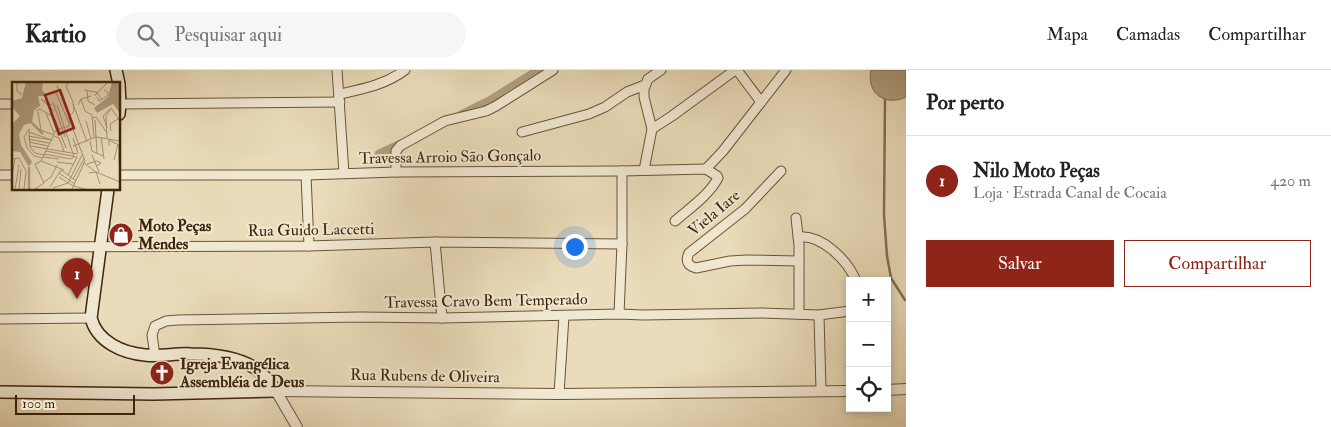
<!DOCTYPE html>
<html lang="pt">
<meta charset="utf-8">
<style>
body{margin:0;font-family:"IM FELL Double Pica",serif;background:#f6f6f6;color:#222}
.controls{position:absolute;right:15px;bottom:15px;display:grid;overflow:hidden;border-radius:0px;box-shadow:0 2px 8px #0003}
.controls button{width:45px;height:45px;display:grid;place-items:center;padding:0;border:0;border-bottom:1px solid #e0e0e0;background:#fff;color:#222;font:25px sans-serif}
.scale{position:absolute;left:15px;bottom:12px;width:120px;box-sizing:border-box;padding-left:5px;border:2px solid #3f250c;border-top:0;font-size:14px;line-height:18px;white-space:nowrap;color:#3f250c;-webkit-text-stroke:4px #f1e8d2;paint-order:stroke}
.you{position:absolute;left:574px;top:176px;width:18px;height:18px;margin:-12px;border:4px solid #fff;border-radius:50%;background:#1a73e8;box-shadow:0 0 0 8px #1a73e833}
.badge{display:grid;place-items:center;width:32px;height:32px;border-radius:50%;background:#8f2418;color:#fff;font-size:16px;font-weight:700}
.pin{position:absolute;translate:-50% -41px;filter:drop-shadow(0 1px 2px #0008)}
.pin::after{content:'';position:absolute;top:26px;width:18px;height:15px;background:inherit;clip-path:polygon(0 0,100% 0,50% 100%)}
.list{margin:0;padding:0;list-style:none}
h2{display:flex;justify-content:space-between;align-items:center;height:65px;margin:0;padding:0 20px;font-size:21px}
h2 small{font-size:16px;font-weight:400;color:#767676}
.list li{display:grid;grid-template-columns:32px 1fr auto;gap:15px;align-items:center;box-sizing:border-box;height:90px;padding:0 20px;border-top:1px solid #e0e0e0}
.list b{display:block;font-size:19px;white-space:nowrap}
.list p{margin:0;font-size:16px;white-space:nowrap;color:#767676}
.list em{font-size:16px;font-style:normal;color:#767676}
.actions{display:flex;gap:10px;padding:15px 20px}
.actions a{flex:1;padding:11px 0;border:1px solid #8f2418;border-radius:0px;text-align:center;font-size:18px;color:#8f2418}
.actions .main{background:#8f2418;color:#fff}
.icon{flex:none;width:28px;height:28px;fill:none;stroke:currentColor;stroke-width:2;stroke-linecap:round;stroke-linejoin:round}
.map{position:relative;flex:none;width:906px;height:357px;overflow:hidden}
header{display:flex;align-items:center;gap:30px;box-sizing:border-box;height:70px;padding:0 25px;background:#fff;border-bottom:1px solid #e0e0e0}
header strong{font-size:24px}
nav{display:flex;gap:28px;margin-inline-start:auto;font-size:18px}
.search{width:350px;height:45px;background:#f6f6f6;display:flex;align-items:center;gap:12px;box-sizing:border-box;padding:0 18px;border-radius:28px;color:#767676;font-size:19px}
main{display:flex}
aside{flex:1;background:#fff}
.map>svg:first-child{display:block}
.water{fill:#b09e7f;stroke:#836e51}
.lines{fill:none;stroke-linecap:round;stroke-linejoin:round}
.stream{stroke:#836e51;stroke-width:2.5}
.canal{stroke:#b09e7f;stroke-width:9}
.minor-casing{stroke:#6a5338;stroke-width:11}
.tertiary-casing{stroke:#6a5338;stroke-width:12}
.secondary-casing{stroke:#3f250c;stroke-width:14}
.minor{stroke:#f1e8d2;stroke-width:9}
.tertiary{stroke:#f1e8d2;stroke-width:10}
.secondary{stroke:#f1e8d2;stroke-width:11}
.labels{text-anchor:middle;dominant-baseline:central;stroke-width:4;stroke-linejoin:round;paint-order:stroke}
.street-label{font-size:16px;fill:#3f250c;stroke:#f1e8d2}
.poi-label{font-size:16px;font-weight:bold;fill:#3f250c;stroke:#f1e8d2;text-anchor:start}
.inset-river{fill:none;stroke:#b09e7f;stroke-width:2.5}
.inset-road{fill:none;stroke:#a69374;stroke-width:1}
.view{fill:#8f2418;fill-opacity:0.15;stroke:#8f2418;stroke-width:2.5}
.inset-edge{fill:none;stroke:#3f250c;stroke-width:2.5}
</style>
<header>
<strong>Kartio</strong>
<div class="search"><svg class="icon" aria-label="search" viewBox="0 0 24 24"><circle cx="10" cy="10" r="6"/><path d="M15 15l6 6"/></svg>Pesquisar aqui</div>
<nav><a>Mapa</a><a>Camadas</a><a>Compartilhar</a></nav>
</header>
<main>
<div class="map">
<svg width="906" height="357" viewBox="0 0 906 357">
<rect width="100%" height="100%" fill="#eadcba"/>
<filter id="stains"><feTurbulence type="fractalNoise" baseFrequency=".004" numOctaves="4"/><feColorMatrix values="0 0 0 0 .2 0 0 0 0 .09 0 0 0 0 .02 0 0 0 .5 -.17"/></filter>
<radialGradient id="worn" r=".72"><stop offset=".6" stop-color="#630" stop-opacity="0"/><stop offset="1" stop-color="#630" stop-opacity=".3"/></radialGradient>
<!-- water -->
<path class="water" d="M871 0H906V27C885 37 866 23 871 0Z"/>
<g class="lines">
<!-- stream -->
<polyline class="stream" points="885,30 884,145 887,186 891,208 905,230"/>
<!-- canal -->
<g class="canal">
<polyline points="461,45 491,30 539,0"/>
<polyline points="379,84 403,73"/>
</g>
<defs>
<g id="minor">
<polyline points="337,0 344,103"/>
<polyline points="737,0 761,32"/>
<path d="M340 24C363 19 385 15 405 0"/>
<polyline points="0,34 14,34"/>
<polyline points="119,34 340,32"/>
<polyline points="652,59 672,46 735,0"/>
<polyline points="522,62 589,44 605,37 627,22 645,15"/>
<polyline points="706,99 723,81 786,0"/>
<polyline points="644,100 652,59 644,27 644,19 648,9 661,0"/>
<path d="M781 101 745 139 689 183C685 191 688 196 696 198L730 191 747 190 799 191"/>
<polyline points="396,102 396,81 400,76 445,51 486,41 496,36 553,0"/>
<polyline points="0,105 14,105"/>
<path d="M119 105H306L396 102 622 101 706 99 717 106 718 108C709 125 690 138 675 151"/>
<polyline points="306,105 309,176"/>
<polyline points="796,148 799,175 799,244"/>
<path d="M798 167C822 164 848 191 856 211"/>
<polyline points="435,172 442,248"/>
<polyline points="0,177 309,176 435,172 622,174"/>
<polyline points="619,244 622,174 622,101"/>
<polyline points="819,245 821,320"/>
<polyline points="0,249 91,248"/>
<polyline points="155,286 152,265 155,256 166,251 178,250 361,247 442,248 619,244 643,245 762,243 819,245 850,241"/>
<polyline points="559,324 564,246"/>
</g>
<g id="tertiary">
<polyline points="887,320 906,319"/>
<polyline points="276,321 559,324 850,321"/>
<polyline points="276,321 297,357"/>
</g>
<g id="secondary">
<polyline points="116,0 119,14"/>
<polyline points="119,15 120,34 119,44"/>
<path d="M108 119 91 248C97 272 123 283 145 285 160 287 176 283 191 284 211 284 237 287 255 298 264 304 270 312 276 321"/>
<polyline points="0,322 154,324 276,321"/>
</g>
</defs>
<!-- minor casing -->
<use href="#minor" class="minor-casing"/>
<!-- tertiary casing -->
<use href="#tertiary" class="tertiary-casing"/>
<!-- secondary casing -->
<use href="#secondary" class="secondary-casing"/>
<!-- minor -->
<use href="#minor" class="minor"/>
<!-- tertiary -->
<use href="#tertiary" class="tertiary"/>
<!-- secondary -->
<use href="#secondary" class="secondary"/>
</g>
<!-- icons -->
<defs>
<symbol id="shop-disc" viewBox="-11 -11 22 22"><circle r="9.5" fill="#8f2418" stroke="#f1e8d2"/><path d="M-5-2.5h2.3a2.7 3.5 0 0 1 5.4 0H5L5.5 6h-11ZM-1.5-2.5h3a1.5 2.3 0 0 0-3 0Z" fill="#fff"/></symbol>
<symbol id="church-disc" viewBox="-11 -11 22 22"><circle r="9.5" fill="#8f2418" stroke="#f1e8d2"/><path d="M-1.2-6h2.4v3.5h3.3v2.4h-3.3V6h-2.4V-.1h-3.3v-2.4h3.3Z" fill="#fff"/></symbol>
</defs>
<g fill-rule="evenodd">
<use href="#shop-disc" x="107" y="151" width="28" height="28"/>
<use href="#church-disc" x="148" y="289" width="28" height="28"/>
</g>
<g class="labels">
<!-- street labels -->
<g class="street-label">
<text transform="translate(450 87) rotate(-1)">Travessa Arroio São Gonçalo</text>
<text transform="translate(714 143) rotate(-40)">Viela Iare</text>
<text transform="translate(311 160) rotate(-1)">Rua Guido Laccetti</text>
<text transform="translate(486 231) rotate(-1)">Travessa Cravo Bem Temperado</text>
<text transform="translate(425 306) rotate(1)">Rua Rubens de Oliveira</text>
</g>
<!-- poi labels -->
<g class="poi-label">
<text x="138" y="156">Moto Peças<tspan x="138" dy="18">Mendes</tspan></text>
<text x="180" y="294">Igreja Evangélica<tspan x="180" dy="18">Assembléia de Deus</tspan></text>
</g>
</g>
<!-- overview -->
<g transform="translate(12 12)">
<rect width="108" height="108" fill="#eadcba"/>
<path d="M14 0H31L30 8 35 14H26L28 24 22 28 20 41 12 43 7 52 9 63 20 80 17 85 8 70 0 69V42L8 34 0 25V19L10 16ZM100 0H107V30L101 22 85 31 82 26 96 15Z" fill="#b09e7f"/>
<path class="inset-river" d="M20 41 31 52M17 107V85"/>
<path class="inset-road" d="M5 0V9L10 13M57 0 54 4 61 20M45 3 57 35 62 29 61 20M72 8 84 10 90 17M75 8 76 19 83 23M44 11 57 41M82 14 96 0M85 15 87 19 95 14 96 10 92 8M69 17 73 29 80 33 82 55M41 20 53 55M61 22 75 60M40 23 29 17 42 29M45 23 62 75M66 23 69 17 79 14M99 26 108 39M24 29 28 27 40 34M26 30 29 48 42 53M34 31 42 51M40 34 46 53H49M80 36 84 35 95 51M43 37 54 66M83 38 84 55M58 39 73 79 60 107M74 39 79 57M95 46 91 34 98 27M17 47 12 55 15 66 22 74 31 76M17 47 18 65 23 71 32 73M99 49 98 42 106 37M17 50 37 57M16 54 40 58M42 54 47 56 52 69M84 55 85 71M89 55 92 77M61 56 66 71M95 56 94 34 99 26M16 57 37 61M78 59 80 69 91 74M17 60 36 64M18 64 66 72M61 64 84 55 108 59M97 64V58L107 63V81M34 69 65 75M32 72 59 77 62 75M80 73 87 90M31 75 47 77M0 77 7 76 14 89 12 107M102 78 106 62M29 79 52 88M45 80 61 82M72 81 84 90 108 100M75 82 85 79 89 81 84 84M47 91 63 102M77 91 84 90 88 102M0 93 3 76M56 93 65 75M47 95 61 104 73 107M61 97 72 77M32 100 39 95 45 83M56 101 70 73M38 105 49 88 64 99M41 106 56 101M3 107 7 83M7 107 9 87M23 107 32 101 23 82 29 79 44 48 57 44V35"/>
<path class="view" d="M48 8 62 46 47 52 33 13Z"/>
<rect width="108" height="108" class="inset-edge"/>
</g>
<rect width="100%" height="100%" filter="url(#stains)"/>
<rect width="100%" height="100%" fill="url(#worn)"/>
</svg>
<div class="controls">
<button>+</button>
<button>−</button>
<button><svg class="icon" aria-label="locate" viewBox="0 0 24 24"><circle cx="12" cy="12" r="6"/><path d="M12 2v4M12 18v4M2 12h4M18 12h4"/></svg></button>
</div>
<div class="scale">100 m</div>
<div class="you"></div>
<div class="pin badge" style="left:77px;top:229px">1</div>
</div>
<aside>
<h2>Por perto<small></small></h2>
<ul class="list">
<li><span class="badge">1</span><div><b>Nilo Moto Peças</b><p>Loja · Estrada Canal de Cocaia</p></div><em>420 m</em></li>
</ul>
<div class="actions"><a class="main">Salvar</a><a>Compartilhar</a></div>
</aside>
</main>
